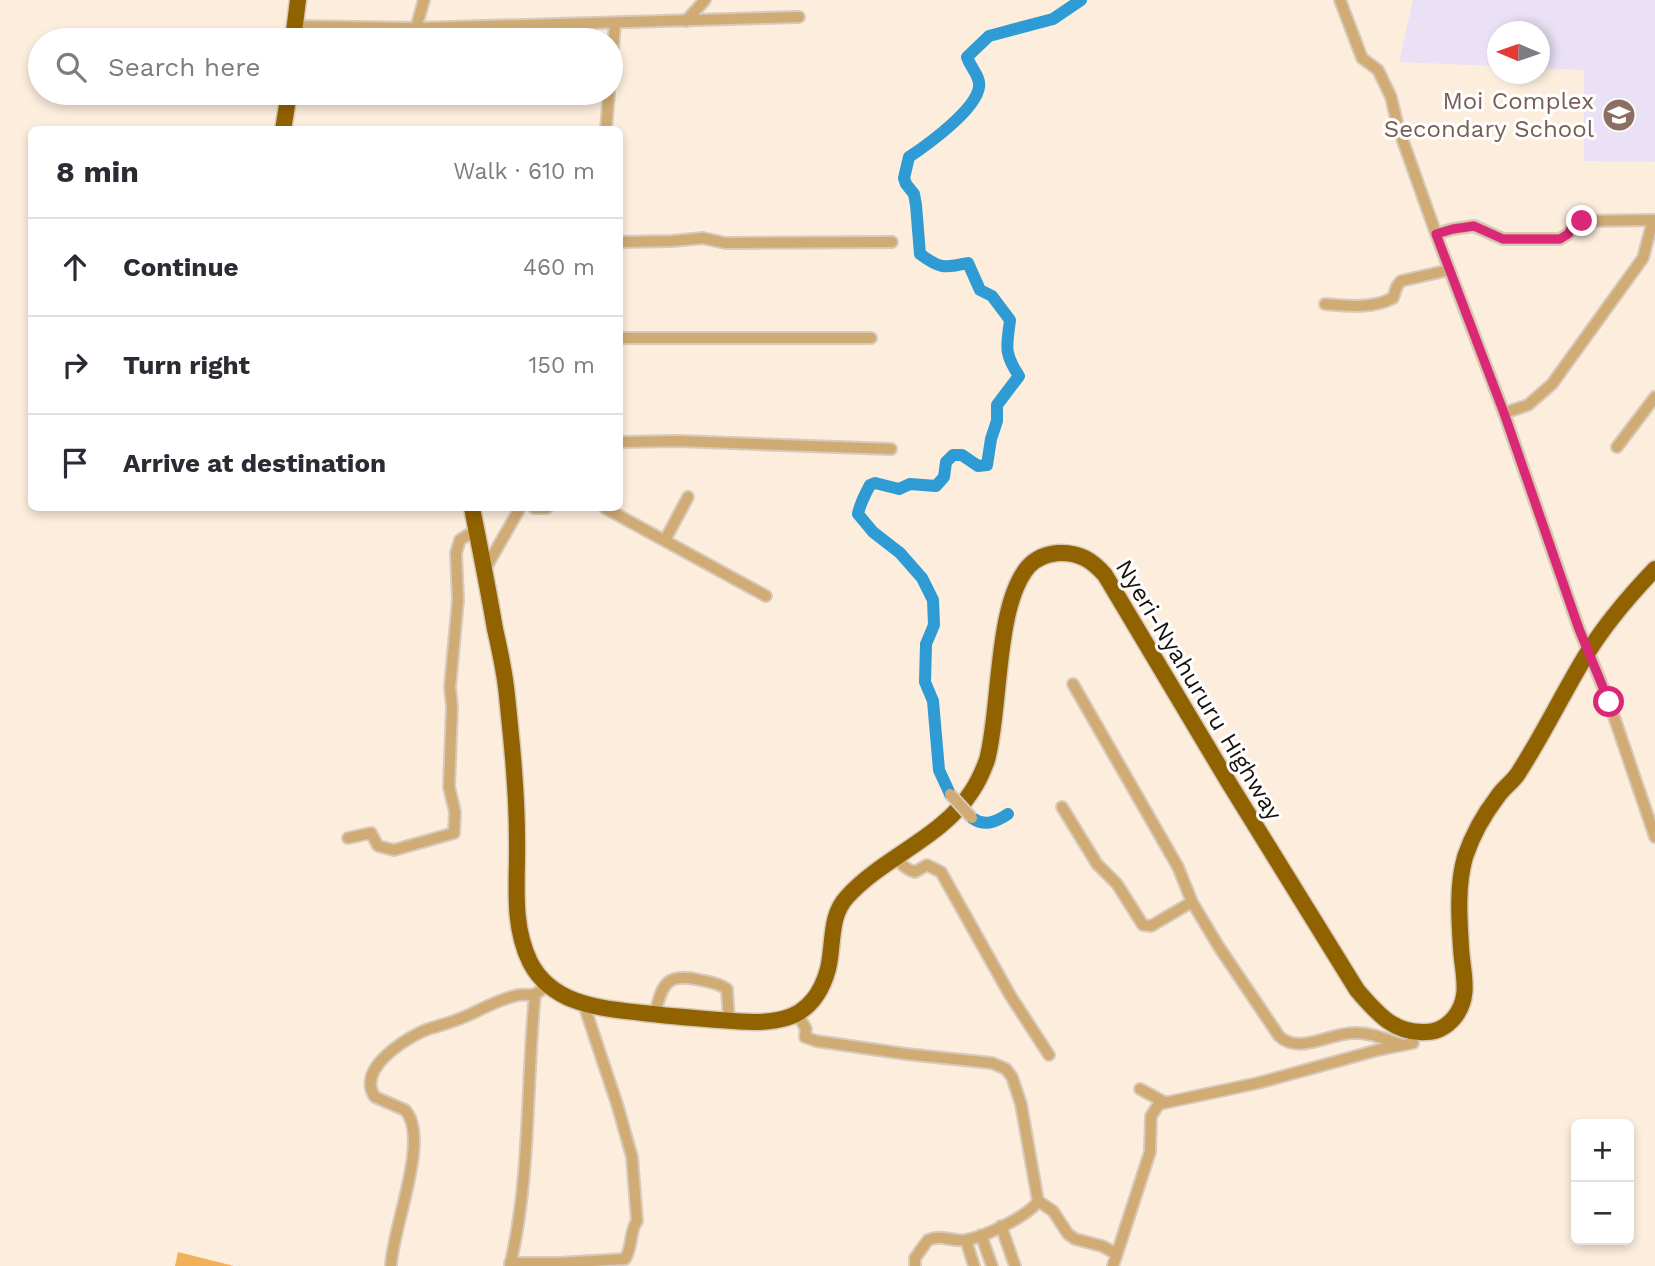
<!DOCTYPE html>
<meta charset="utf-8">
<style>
body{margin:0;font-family:"Work Sans",sans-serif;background:#f7f7f7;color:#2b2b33}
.controls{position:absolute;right:21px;bottom:21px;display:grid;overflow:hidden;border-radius:10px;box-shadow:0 4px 10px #0003}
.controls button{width:63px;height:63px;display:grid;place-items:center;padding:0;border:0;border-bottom:2px solid #e1e1e2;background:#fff;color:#2b2b33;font:35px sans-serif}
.compass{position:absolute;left:1487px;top:21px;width:63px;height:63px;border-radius:50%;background:#fff;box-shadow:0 4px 10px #0003;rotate:272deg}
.stop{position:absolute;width:21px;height:21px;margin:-16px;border:5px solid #db2777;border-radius:50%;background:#fff}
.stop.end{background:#db2777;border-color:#fff;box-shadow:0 2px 7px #0008}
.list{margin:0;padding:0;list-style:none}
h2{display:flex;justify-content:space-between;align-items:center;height:91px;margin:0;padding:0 28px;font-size:30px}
h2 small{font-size:23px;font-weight:400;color:#7c7c81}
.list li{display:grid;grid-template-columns:46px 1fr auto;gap:21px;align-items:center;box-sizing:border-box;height:98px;padding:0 28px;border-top:2px solid #e1e1e2}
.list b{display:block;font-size:26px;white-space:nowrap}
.list em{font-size:23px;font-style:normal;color:#7c7c81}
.icon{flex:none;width:38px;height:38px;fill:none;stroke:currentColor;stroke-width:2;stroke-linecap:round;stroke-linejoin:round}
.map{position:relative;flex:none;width:1655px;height:1266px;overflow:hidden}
.search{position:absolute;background:#fff;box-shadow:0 4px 10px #0003;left:28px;top:28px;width:595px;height:77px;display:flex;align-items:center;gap:18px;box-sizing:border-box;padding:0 24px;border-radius:38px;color:#7c7c81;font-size:26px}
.panel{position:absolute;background:#fff;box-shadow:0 4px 10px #0003;left:28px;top:126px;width:595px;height:385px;border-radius:10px}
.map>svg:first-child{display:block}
.education{fill:#eae1f6}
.forest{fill:#f3b05b}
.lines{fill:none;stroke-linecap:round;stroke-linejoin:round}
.river{stroke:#2f9bd5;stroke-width:12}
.minor-casing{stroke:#d7cabc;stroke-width:14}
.highway-casing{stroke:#d7cabc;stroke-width:19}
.minor{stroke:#d1ab74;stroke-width:10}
.highway{stroke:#916200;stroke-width:16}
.minor-bridge-casing{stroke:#d7cabc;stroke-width:14;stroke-linecap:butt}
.minor-bridge{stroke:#d1ab74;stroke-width:10}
.route{stroke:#db2777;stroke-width:9}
.labels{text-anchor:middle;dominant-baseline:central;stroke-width:6;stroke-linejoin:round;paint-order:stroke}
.education-label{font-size:24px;fill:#785e54;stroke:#fff;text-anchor:end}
.street-label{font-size:24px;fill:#16120c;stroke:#fff}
</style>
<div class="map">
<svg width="1655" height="1266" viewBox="0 0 1655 1266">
<rect width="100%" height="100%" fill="#fceddd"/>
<!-- education -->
<polygon class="education" points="1413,0 1655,0 1655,162 1584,161 1584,70 1540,68 1540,32 1498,32 1497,66 1399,62"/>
<!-- forest -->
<polygon class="forest" points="178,1252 234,1266 175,1266"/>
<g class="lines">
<!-- river -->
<g class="river">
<path d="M950 794 939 770 933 701 925 682 926 644 934 625 933 600 922 578 900 553 873 532 858 514C859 507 866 492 870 485L875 483 899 489 910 484 936 486 944 477 946 462 953 455H962L978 466 987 465 991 439 997 421V405L1019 376C1003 352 1007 346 1010 320L992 296 980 290 968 263C944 268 940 269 920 254L916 205 914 194 906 184 904 178 909 157C927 145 976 110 979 87 981 77 970 67 967 57L989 36 1053 19 1081 0"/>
<path d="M972 818C985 827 996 822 1008 814"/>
</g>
<defs>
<g id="minor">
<polyline points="1340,0 1362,58 1378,70 1391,97 1398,127 1440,245 1504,413 1579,629 1609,702 1655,837"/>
<polyline points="686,21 705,0"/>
<polyline points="295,26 417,28 799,17"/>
<polyline points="416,28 424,0"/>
<polyline points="611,72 615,24"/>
<polyline points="606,130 609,93"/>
<polyline points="1436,234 1453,229 1474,226 1503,239 1560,239 1568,234 1578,221 1653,220"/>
<polyline points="620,242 672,241 703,238 725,243 892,242"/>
<path d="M1325 304C1347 306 1372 309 1393 298L1397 286 1401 281 1449 270"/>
<polyline points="620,338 871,338"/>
<polyline points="1504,413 1528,405 1552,384 1643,258 1653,220 1655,220"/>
<polyline points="620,442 678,441 891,449"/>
<polyline points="1617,447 1655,397"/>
<polyline points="534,508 547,508"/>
<polyline points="605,508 766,596"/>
<polyline points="665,540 688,497"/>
<polyline points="484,571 520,508"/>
<path d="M1073 684 1178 867 1192 902 1219 947 1279 1036C1299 1055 1330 1033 1354 1033 1370 1032 1387 1040 1403 1045"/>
<polyline points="1062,807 1097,864 1117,884 1143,925 1151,926 1192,902"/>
<polyline points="348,838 371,833 378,846 394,850 454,833 455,812 449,787 452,707 450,687 458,600 456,553 460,540 468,535 477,534"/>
<path d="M897 857C902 865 905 869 915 872L927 865 941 872 1010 995 1049 1055"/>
<polyline points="797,1013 806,1029 805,1037 816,1041 906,1054 992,1063 1006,1069 1012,1077 1021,1104 1038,1201"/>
<path d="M655 1014C662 985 666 972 700 980 709 982 718 983 727 989L729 1021"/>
<polyline points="1140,1089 1164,1102"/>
<polyline points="1001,1226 1015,1266"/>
<polyline points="981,1235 992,1266"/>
<polyline points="966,1240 974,1266"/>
<path d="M510 1263H559L625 1259C633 1247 629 1232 637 1221L632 1157 617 1104 584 1005"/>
<path d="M391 1266C392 1228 431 1138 405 1110L375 1097C356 1070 402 1041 423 1031 436 1026 451 1023 464 1017 481 1010 500 998 519 995 524 994 530 996 535 994 539 992 544 988 549 986"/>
<path d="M510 1266C531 1176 526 1085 535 994"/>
<path d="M915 1266V1258L928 1240C942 1234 952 1242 966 1240 984 1237 1029 1216 1038 1201L1053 1211 1068 1234 1075 1239 1102 1246 1115 1253"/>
<polyline points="1113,1266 1150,1152 1151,1116 1159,1104 1258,1083 1378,1050 1413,1043"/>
</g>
<g id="highway">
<polyline points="293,40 298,0"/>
<polyline points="283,130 289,93"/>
<path d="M472 508C480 548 488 588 495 629 500 651 505 674 507 696 512 744 517 793 517 840 518 881 511 923 530 962 552 1005 600 1008 643 1013 668 1016 693 1018 718 1020 768 1024 812 1028 828 969 834 945 829 916 847 897 883 857 942 838 972 791 978 782 983 771 987 760 1001 709 995 606 1028 567 1036 558 1046 554 1058 553 1079 552 1092 560 1105 575L1229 783 1357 990C1377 1013 1394 1034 1426 1032 1437 1032 1447 1026 1454 1018 1472 996 1462 972 1461 947 1459 917 1457 885 1465 857 1472 836 1485 813 1498 796 1504 787 1514 781 1519 772 1544 733 1564 691 1588 652 1607 622 1631 594 1655 569"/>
</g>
</defs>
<!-- minor casing -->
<use href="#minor" class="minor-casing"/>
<!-- highway casing -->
<use href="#highway" class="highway-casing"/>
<!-- minor -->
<use href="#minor" class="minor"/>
<!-- highway -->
<use href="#highway" class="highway"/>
<defs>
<polyline id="minor-bridge" points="950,794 972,818"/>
</defs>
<!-- minor-bridge casing -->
<use href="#minor-bridge" class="minor-bridge-casing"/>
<!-- minor-bridge -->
<use href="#minor-bridge" class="minor-bridge"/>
</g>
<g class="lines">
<!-- route -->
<polyline class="route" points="1582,221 1575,222 1568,234 1560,239 1503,239 1474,226 1453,229 1436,234 1504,413 1579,629 1609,702"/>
</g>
<!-- icons -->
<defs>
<symbol id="school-disc" viewBox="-11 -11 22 22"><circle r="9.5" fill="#8d6e63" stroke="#fff"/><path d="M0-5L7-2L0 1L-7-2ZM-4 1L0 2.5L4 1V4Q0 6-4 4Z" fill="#fff"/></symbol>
</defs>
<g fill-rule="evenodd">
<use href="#school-disc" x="1600" y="96" width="38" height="38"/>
</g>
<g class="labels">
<!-- education labels -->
<g class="education-label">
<text x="1594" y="101">Moi Complex<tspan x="1594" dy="28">Secondary School</tspan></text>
</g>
<!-- street labels -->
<g class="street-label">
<text transform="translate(1199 690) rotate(59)">Nyeri-Nyahururu Highway</text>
</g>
</g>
</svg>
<div class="controls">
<button>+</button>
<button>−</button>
</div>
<svg class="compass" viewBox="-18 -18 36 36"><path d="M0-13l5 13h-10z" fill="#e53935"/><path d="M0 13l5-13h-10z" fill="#7c7c81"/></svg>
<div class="stop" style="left:1609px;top:702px"></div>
<div class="stop end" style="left:1582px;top:221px"></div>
<div class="search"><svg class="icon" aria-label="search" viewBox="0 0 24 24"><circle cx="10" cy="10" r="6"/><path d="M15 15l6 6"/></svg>Search here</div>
<section class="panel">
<h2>8 min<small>Walk · 610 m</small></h2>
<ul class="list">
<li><svg class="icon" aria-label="ahead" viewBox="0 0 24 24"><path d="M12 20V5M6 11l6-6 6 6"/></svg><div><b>Continue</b></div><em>460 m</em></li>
<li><svg class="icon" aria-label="right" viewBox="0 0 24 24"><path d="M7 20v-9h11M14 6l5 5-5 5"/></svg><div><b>Turn right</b></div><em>150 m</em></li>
<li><svg class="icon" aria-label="arrive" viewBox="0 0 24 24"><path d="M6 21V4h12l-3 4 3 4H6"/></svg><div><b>Arrive at destination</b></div></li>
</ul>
</section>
</div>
